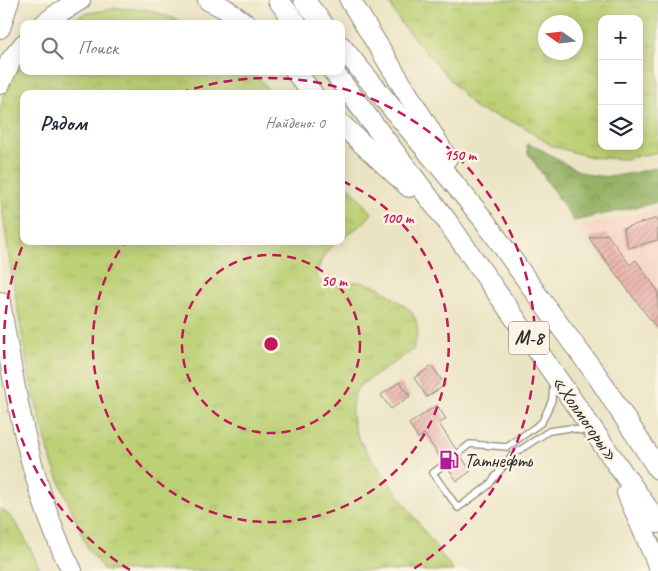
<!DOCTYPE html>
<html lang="ru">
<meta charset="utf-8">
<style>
body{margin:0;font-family:Caveat,sans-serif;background:#f2f2f3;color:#1f2937}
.controls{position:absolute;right:15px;top:15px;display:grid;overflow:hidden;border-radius:10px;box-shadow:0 2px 12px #0003}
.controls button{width:45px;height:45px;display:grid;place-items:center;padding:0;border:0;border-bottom:1px solid #e0e1e3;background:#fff;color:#1f2937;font:25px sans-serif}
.compass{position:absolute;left:538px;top:15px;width:45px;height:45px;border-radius:50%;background:#fff;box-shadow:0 2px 12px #0003;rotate:284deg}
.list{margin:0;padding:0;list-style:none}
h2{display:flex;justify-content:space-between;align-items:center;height:65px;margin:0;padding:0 20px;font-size:21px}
h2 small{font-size:16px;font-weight:400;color:#747a83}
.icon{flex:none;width:28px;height:28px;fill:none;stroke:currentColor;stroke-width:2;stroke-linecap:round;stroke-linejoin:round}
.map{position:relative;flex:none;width:658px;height:571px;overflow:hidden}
.search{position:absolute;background:#fff;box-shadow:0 2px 12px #0003;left:20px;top:20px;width:325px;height:55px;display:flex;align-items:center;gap:12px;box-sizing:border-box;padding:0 18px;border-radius:10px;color:#747a83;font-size:19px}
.panel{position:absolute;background:#fff;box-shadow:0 2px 12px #0003;left:20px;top:90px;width:325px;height:155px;border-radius:10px}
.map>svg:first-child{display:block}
.built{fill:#f6d2c3}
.grass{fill:url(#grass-tufts);stroke:#747e50;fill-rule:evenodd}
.forest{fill:url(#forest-crowns);stroke:#606e48}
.building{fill:url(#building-hatch)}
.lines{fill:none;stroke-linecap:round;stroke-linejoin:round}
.service-casing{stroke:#8b8878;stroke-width:8}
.trunk-casing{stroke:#8b8878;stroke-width:22}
.service{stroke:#fff;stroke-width:5.5}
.trunk{stroke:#fff;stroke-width:20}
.ring{fill:none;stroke:#c2185b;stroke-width:2.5;stroke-dasharray:9 6}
.labels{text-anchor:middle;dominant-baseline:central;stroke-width:5;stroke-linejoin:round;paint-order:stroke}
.shield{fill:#fcf5e5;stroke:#6a6863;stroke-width:1}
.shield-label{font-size:19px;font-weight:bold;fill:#2b2b2b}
.street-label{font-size:20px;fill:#2b2b2b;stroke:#fcf5e5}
.poi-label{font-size:20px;fill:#2b2b2b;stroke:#fcf5e5;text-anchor:start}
.centre{fill:#c2185b;stroke:#fcf5e5;stroke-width:2.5}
.ring-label{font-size:15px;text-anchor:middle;font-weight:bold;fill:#c2185b;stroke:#fcf5e5;stroke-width:5;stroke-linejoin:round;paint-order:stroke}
</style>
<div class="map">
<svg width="658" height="571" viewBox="0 0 658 571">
<defs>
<pattern id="grass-tufts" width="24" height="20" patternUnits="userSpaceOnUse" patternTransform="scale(1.25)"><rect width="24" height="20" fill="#bcd074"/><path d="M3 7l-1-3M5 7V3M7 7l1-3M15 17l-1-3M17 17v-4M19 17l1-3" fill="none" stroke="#a2b365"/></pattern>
<pattern id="forest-crowns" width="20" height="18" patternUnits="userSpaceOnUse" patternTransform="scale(1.25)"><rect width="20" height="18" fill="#95b266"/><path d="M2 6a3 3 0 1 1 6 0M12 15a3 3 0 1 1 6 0" fill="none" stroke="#7a9154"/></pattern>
<pattern id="building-hatch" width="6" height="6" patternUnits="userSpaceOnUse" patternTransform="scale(1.25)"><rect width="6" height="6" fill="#e8aea8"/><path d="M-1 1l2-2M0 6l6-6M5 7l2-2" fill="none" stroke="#bc8e89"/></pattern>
</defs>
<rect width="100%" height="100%" fill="#fcf5e5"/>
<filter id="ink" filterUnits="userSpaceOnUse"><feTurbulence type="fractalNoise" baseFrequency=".02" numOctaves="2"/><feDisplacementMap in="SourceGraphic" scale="10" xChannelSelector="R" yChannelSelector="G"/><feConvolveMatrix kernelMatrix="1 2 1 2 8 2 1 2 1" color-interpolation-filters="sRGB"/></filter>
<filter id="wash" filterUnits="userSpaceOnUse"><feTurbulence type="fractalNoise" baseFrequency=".0096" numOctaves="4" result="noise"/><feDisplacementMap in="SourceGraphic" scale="20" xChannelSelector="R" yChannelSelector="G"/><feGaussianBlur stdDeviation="1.12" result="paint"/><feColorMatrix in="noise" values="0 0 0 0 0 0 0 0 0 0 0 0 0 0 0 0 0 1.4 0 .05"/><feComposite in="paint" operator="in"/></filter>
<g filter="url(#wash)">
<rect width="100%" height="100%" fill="#ebe4c4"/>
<!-- built -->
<polygon class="built" points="658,209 658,330 581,226"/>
<!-- grass -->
<g class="grass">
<path d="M387 0H658V152L624 159 591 157 552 146 521 125 476 109 403 26ZM602 19H639V146H602ZM576 22V52H546V22Z"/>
<polygon points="117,8 149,10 189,24 65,24 84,14"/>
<path d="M24 60V71H253L272 94H24V241H338C324 251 322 259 316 275L322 284 331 286 350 282H359L379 287 411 311 416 320 418 330 413 350 359 386C347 406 351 426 363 446L453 571H105L88 549 52 463 30 381 10 264 0 194V110L7 86Z"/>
<polygon points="341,177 372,213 365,222 341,239"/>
<path d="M0 508C19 519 31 552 41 571H0Z"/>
</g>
<!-- forest -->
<path class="forest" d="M527 144C544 149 556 159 571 167 601 184 627 174 658 167V202L574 221 528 153Z"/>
<g id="blocks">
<!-- building -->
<g class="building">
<polygon points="658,218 658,240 628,248 623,228"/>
<polygon points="607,234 630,265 636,260 658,291 658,330 589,238"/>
<polygon points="432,366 445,385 427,397 414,378"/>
<polygon points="400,382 410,396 391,409 381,395"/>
<polygon points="437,405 446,419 439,424 471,471 457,481 424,434 418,438 409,424"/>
</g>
</g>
</g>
<g filter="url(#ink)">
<use href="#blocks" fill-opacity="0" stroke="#8b8878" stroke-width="1"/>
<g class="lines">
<defs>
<polyline id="service" points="553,382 552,400 542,422 507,447 470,444 433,473 458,508 488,486 512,455 549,431 570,428 587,432"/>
<g id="trunk">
<polyline points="208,0 224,8 246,24"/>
<polyline points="278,0 297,24"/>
<polyline points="304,0 323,24"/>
<polyline points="350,0 447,158"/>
<polyline points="44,24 60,12 80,0"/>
<polyline points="0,28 9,0"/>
<polyline points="341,46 484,220 543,303 598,377 658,469"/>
<polyline points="295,71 313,94"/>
<polyline points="333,71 449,224 658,523"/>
<polyline points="0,84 11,60 24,44"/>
<polyline points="341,124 409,187"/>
<path d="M0 302C15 393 30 488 72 571"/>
<polyline points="627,493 658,565"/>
</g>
</defs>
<!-- service casing -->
<use href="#service" class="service-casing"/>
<!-- trunk casing -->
<use href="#trunk" class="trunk-casing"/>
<!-- service -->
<use href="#service" class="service"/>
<!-- trunk -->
<use href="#trunk" class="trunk"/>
</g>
</g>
<!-- distance rings -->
<g class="ring">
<circle cx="271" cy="344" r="89"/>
<path d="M342 181A178 178 0 1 1 125 242"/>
<path d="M130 570A267 267 0 0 1 24 242M180 93A267 267 0 0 1 412 570"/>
</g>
<!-- icons -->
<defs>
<symbol id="fuel-bare" viewBox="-9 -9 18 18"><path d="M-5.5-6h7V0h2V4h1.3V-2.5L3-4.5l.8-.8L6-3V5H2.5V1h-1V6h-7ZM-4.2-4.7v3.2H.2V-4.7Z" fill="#b5179e" stroke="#fcf5e5" stroke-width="2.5" paint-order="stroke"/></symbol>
</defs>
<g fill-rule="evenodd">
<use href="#fuel-bare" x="435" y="446" width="28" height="28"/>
</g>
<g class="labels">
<!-- shield labels -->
<rect class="shield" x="509" y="321.5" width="40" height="33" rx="4"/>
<g class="shield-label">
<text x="529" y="338">М-8</text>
</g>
<!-- street labels -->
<g class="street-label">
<text transform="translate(585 418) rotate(55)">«Холмогоры»</text>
</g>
<!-- poi labels -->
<g class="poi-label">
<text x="464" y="460">Татнефть</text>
</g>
</g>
<circle cx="271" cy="344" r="8" class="centre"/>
<g class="ring-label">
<text x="460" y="160">150 m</text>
<text x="397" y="223">100 m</text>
<text x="334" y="286">50 m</text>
</g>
</svg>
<div class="controls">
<button>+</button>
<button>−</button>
<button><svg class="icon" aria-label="layers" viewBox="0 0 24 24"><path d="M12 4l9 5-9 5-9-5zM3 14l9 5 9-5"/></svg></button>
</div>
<svg class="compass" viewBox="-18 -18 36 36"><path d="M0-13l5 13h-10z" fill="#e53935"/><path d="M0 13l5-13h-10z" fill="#747a83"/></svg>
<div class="search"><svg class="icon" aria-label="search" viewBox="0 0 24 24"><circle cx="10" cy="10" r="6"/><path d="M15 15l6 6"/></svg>Поиск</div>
<section class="panel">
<h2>Рядом<small>Найдено: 0</small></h2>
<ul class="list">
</ul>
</section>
</div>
